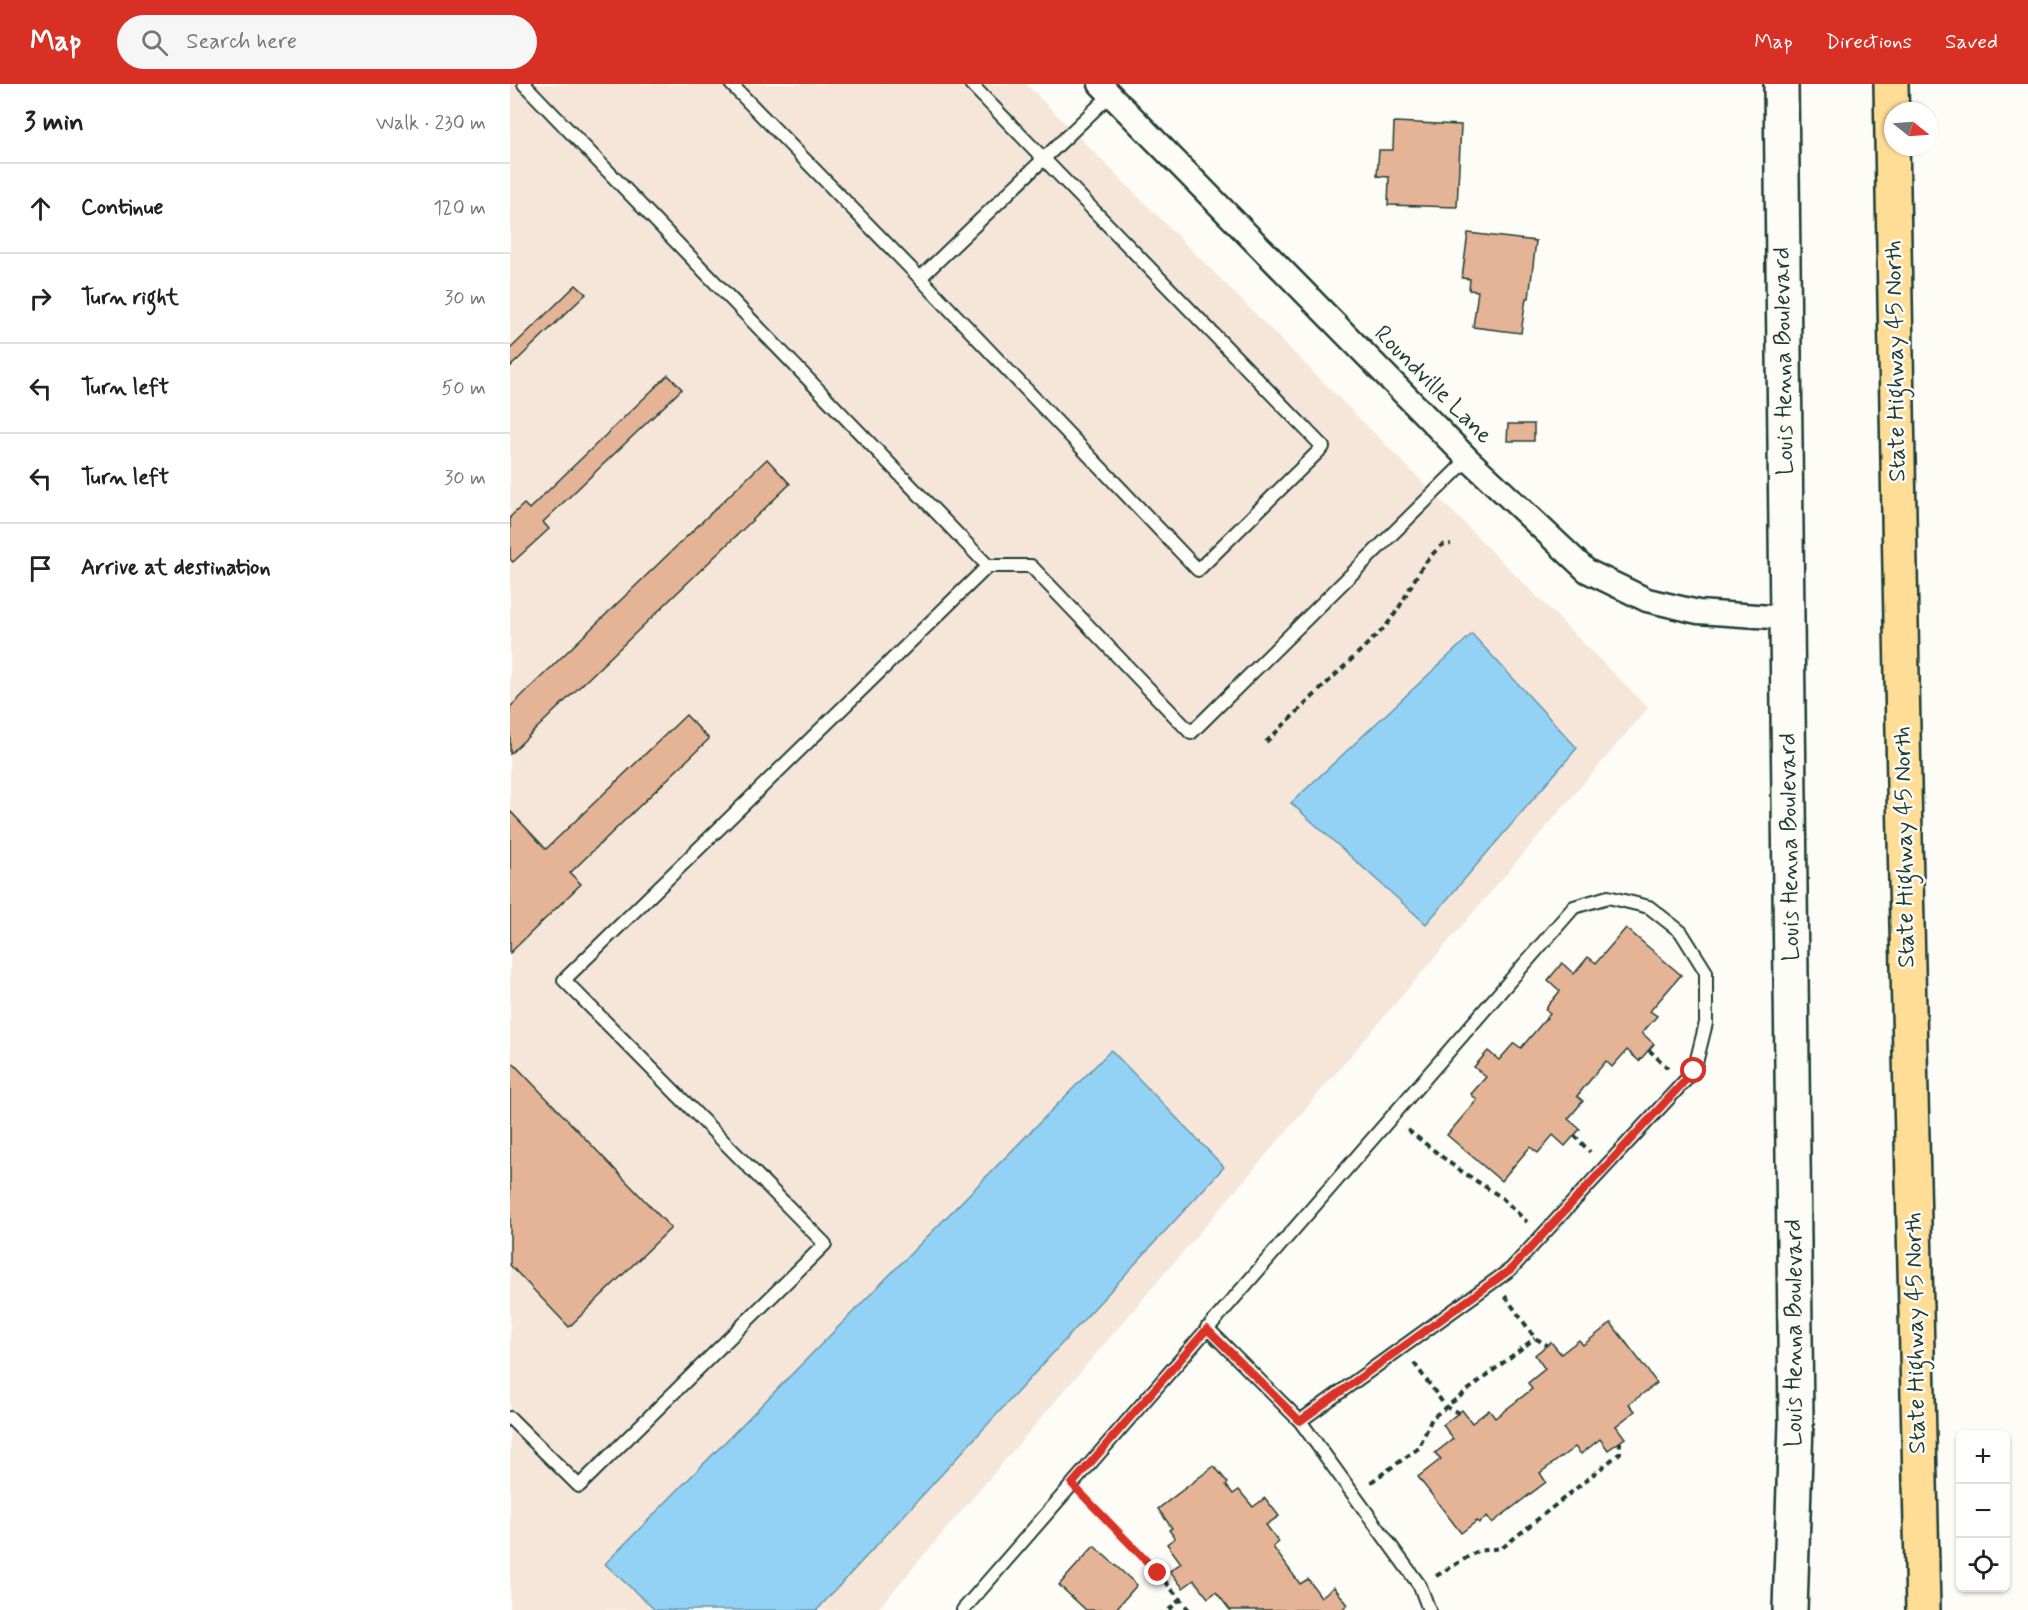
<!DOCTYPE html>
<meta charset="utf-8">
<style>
body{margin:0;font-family:Mynerve,sans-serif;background:#f6f6f6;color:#222}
.controls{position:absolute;right:18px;bottom:18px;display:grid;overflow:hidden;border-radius:9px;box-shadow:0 2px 4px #0004}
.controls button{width:54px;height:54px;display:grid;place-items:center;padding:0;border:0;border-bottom:2px solid #e0e0e0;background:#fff;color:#222;font:30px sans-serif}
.compass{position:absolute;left:1374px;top:18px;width:54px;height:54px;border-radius:50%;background:#fff;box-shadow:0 2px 4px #0004;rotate:107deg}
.stop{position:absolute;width:18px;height:18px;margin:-14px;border:4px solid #d93025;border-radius:50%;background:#fff}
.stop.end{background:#d93025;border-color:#fff;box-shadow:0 2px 6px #0008}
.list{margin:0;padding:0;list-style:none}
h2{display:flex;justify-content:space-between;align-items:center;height:78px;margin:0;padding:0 24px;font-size:26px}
h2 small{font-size:20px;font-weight:400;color:#767676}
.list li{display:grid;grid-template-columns:39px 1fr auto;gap:18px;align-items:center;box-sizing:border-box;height:90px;padding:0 24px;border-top:2px solid #e0e0e0}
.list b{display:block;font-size:22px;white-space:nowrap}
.list em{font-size:20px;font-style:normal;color:#767676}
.icon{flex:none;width:33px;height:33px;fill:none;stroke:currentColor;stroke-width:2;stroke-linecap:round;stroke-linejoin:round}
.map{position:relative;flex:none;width:1518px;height:1526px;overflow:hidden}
header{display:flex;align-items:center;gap:36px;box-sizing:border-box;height:84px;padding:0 30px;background:#d93025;color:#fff}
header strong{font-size:28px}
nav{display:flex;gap:33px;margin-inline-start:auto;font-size:21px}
.search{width:420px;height:54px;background:#f6f6f6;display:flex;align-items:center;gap:15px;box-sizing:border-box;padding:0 21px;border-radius:33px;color:#767676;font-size:22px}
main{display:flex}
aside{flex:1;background:#fff}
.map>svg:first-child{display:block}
.built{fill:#f6e6da}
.water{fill:#94d2f5;stroke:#6596a8;stroke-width:1.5}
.building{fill:#e5b496;stroke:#1f3d34;stroke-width:1.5}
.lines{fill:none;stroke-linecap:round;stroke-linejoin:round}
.service-casing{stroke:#1f3d34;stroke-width:16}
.minor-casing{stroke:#1f3d34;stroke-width:27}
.secondary-casing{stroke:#1f3d34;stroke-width:38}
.motorway-casing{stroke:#1f3d34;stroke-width:38}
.path{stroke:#1f3d34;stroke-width:4;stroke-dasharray:6 4.5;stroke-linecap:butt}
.service{stroke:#fdfcf7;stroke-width:12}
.minor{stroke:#fdfcf7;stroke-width:22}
.secondary{stroke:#fdfcf7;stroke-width:33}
.motorway{stroke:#ffdd96;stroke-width:33}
.route{stroke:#d93025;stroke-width:8}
.labels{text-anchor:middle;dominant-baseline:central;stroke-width:5;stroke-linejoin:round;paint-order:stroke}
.street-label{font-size:24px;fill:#1f3d34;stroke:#fdfcf7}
</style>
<header>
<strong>Map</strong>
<div class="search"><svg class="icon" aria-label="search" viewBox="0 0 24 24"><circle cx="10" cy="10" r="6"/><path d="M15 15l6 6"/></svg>Search here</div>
<nav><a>Map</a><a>Directions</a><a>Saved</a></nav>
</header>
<main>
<aside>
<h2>3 min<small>Walk · 230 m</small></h2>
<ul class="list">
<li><svg class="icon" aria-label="ahead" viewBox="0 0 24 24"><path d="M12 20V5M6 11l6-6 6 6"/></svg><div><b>Continue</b></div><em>120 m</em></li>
<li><svg class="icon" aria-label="right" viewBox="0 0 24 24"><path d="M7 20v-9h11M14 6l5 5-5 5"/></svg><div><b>Turn right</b></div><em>30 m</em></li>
<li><svg class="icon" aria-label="left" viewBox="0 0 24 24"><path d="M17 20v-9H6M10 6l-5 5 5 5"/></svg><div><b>Turn left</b></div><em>50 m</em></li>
<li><svg class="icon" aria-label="left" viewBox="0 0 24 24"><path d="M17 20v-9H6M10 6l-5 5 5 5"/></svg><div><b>Turn left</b></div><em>30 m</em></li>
<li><svg class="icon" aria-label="arrive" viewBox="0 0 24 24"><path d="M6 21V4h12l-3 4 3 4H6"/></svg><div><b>Arrive at destination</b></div></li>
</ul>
</aside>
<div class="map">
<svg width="1518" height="1526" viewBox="0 0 1518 1526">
<rect width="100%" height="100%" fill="#fdfcf7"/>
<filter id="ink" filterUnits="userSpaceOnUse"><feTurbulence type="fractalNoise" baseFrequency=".0167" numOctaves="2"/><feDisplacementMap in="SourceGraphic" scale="12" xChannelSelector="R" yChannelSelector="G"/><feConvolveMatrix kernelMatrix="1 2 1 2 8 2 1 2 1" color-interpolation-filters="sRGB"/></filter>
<g filter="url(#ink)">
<!-- built -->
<polygon class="built" points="0,0 516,0 1138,624 367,1526 0,1526"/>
<!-- water -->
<g class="water">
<polygon points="962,550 1067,664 916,840 781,719"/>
<polygon points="601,966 714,1083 307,1526 145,1526 95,1480"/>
</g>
<!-- building -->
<g class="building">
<polygon points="884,38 951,41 947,123 878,121 879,93 867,92 869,66 883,66"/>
<polygon points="958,149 1026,157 1019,214 1016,214 1011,249 963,243 968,207 959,206 960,195 952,194"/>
<polygon points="66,201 76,210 0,283 0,265"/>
<polygon points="158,291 172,305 33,438 39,445 3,478 0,475 0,433 14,420 19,425"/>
<polygon points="998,340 1024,340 1024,357 997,357"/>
<polygon points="257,375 280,400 0,670 0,623"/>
<polygon points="176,631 199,655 60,789 71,800 0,869 0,727 36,765"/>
<polygon points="1116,844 1171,891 1140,927 1147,932 1132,949 1144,960 1129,977 1117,966 1102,983 1096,977 1067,1012 1073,1017 1058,1035 1070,1045 1055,1062 1043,1051 1028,1069 1020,1063 991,1097 937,1051 967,1016 961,1010 976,993 964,983 978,967 989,976 1004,959 1011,964 1040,930 1035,925 1050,907 1038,896 1052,879 1064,890 1078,873 1086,879"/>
<polygon points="0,976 161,1144 59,1243 0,1181"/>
<polygon points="1101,1239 1147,1299 1119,1320 1125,1327 1106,1342 1115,1354 1098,1366 1090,1355 1071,1370 1065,1363 1030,1389 1036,1398 982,1439 977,1432 969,1439 967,1437 951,1449 908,1393 931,1375 925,1369 943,1355 933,1341 952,1326 962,1339 979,1326 985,1334 1022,1305 1018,1299 1035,1285 1025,1271 1041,1258 1051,1270 1069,1256 1073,1261"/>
<polygon points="704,1382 718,1399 716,1401 723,1410 729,1406 743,1423 755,1414 769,1432 756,1441 769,1458 763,1463 790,1500 798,1495 811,1513 824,1503 838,1521 832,1526 720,1526 706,1508 698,1514 684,1496 673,1504 660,1487 671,1479 657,1460 665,1454 659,1446 662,1444 648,1425"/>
<polygon points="584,1462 627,1501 605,1526 576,1526 549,1501"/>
</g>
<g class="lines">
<defs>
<g id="service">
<polyline points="14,0 478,482 521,482 681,649 958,375"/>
<polyline points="221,0 410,194"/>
<path d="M461 0 562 104 813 363 688 486 410 194C473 133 536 72 600 11"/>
<polyline points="697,1244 790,1337"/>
<polyline points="0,1334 69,1402 315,1160 54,896 478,482"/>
<polyline points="453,1526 1064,823 1098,813 1139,823 1171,848 1196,888 1196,939 1184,987 1001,1185 790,1337 910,1502 919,1526"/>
</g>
<polyline id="minor" points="590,0 958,375 1077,487 1137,516 1188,528 1277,534"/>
<polyline id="secondary" points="1271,0 1286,1339 1280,1526"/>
<polyline id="motorway" points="1381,0 1395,754 1413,1526"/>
</defs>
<!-- service casing -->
<use href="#service" class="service-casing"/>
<!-- minor casing -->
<use href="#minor" class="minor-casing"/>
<!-- secondary casing -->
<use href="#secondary" class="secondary-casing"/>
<!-- motorway casing -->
<use href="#motorway" class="motorway-casing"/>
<!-- path -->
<g class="path">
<path d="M756 658 874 544C898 517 903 486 932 461L941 460"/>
<polyline points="1139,966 1158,984"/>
<polyline points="898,1046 945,1083 991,1113 1017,1138"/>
<polyline points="1064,1051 1080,1068"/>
<polyline points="995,1212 1025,1254 1037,1261"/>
<polyline points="904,1279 936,1323 949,1329"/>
<polyline points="861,1398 909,1364 922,1334 1025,1254"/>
<polyline points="575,1414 648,1489 679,1526"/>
<polyline points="926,1492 968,1467 992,1464 1110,1369 1110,1358"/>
<polyline points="659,1526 670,1515"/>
</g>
<!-- service -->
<use href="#service" class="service"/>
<!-- minor -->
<use href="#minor" class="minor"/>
<!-- secondary -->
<use href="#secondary" class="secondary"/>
<!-- motorway -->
<use href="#motorway" class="motorway"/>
</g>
</g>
<g class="lines" filter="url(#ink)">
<!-- route -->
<polyline class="route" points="648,1489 562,1400 697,1245 790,1337 1001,1185 1184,987"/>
</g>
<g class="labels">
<!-- street labels -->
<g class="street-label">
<text transform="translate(1274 277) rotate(-91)">Louis Henna Boulevard</text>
<text transform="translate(1386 277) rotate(-91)">State Highway 45 North</text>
<text transform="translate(923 301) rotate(45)">Roundville Lane</text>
<text transform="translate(1280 763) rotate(-91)">Louis Henna Boulevard</text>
<text transform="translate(1395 763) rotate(-91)">State Highway 45 North</text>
<text transform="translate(1284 1249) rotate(-90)">Louis Henna Boulevard</text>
<text transform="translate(1406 1249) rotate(-91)">State Highway 45 North</text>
</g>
</g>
</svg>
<div class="controls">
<button>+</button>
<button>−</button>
<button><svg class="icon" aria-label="locate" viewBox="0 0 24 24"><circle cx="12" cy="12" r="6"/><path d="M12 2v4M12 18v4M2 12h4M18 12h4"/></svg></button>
</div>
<svg class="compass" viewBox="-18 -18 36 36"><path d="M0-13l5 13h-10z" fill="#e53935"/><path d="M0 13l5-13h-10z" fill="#767676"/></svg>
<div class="stop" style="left:1184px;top:987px"></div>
<div class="stop end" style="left:648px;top:1489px"></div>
</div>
</main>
